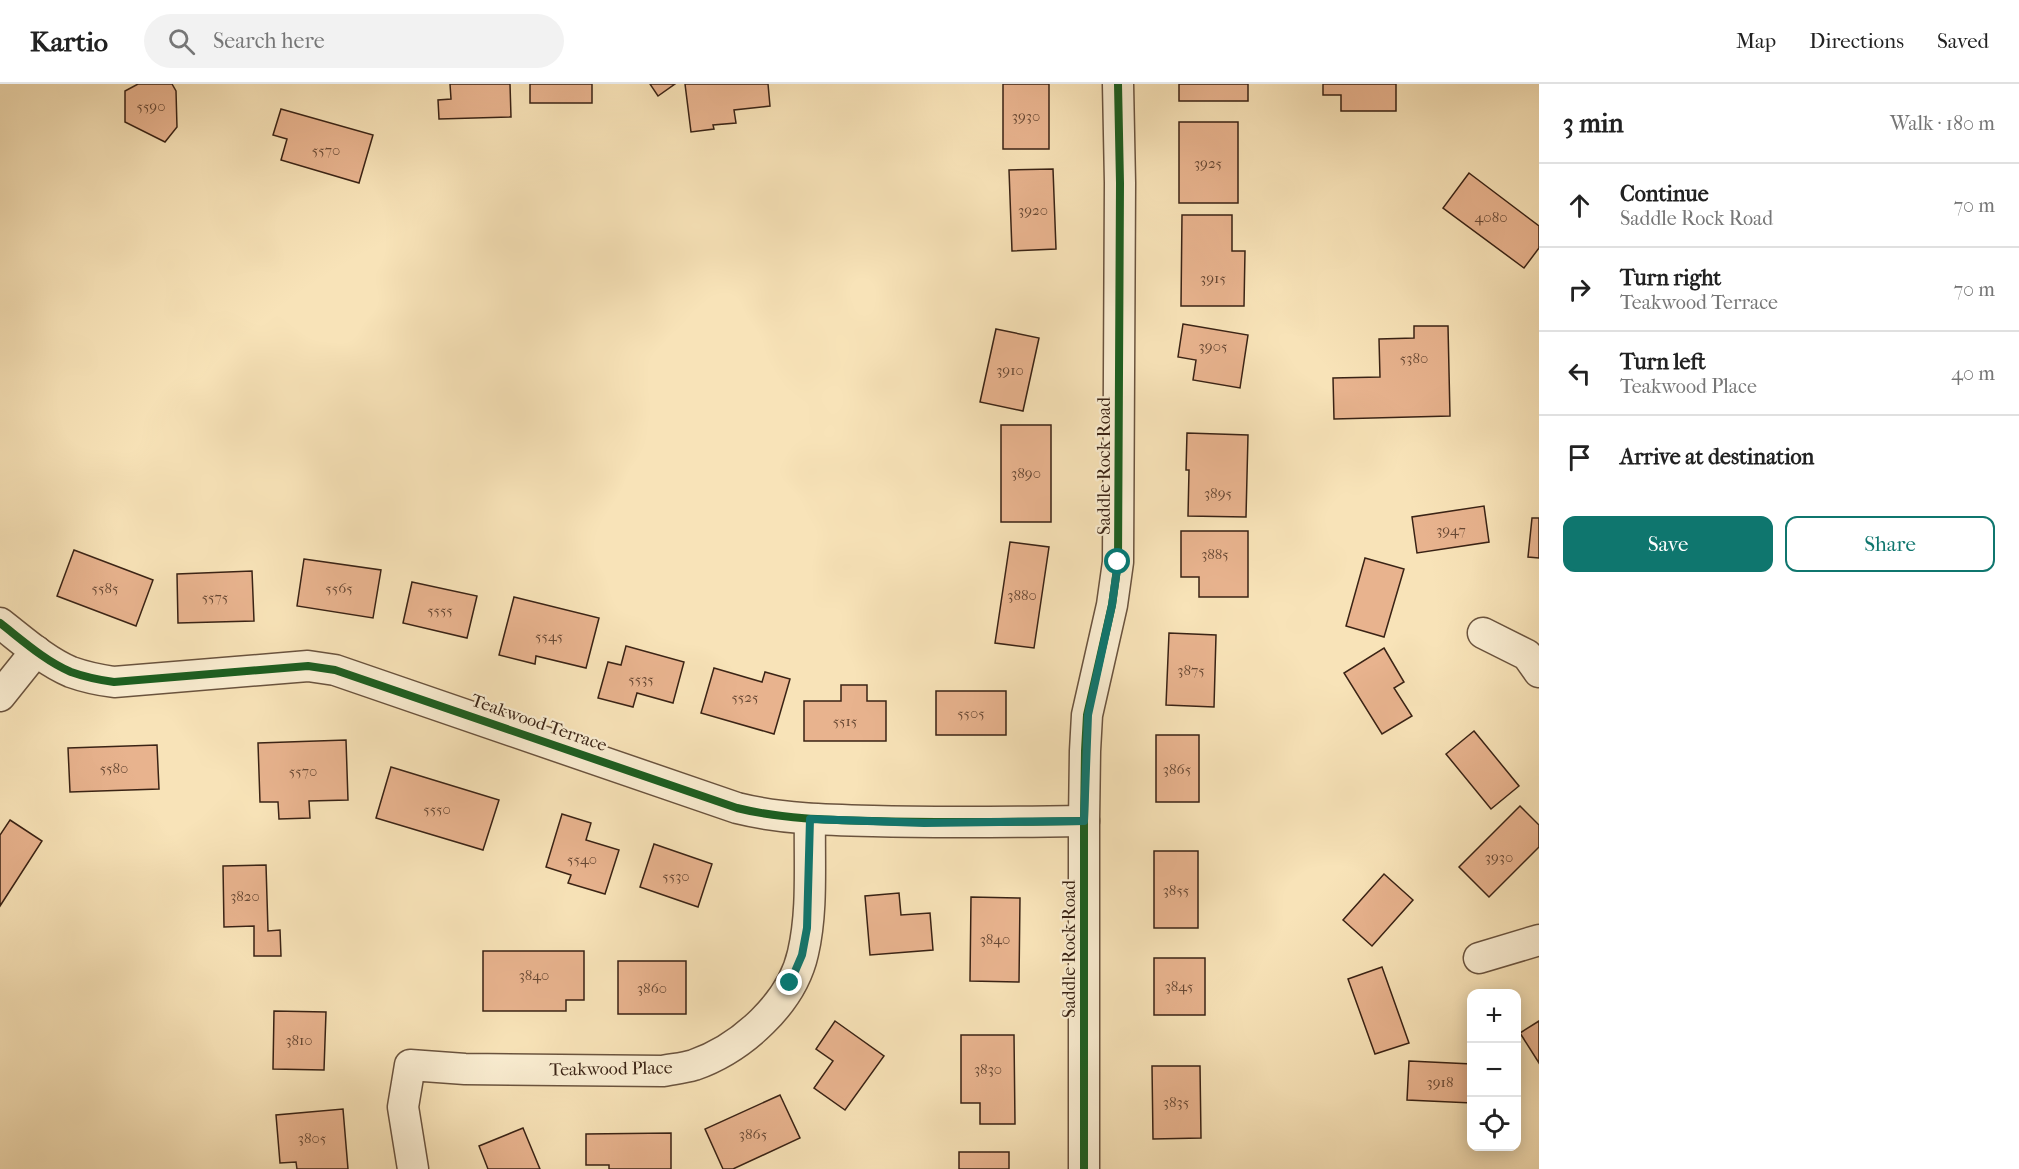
<!DOCTYPE html>
<meta charset="utf-8">
<style>
body{margin:0;font-family:"IM FELL French Canon",serif;background:#f2f2f2;color:#222}
.controls{position:absolute;right:18px;bottom:18px;display:grid;overflow:hidden;border-radius:12px;box-shadow:0 3px 15px #0003}
.controls button{width:54px;height:54px;display:grid;place-items:center;padding:0;border:0;border-bottom:2px solid #e0e0e0;background:#fff;color:#222;font:30px sans-serif}
.stop{position:absolute;width:18px;height:18px;margin:-14px;border:4px solid #0f766e;border-radius:50%;background:#fff}
.stop.end{background:#0f766e;border-color:#fff;box-shadow:0 2px 6px #0008}
.list{margin:0;padding:0;list-style:none}
h2{display:flex;justify-content:space-between;align-items:center;height:78px;margin:0;padding:0 24px;font-size:26px}
h2 small{font-size:20px;font-weight:400;color:#767676}
.list li{display:grid;grid-template-columns:39px 1fr auto;gap:18px;align-items:center;box-sizing:border-box;height:84px;padding:0 24px;border-top:2px solid #e0e0e0}
.list b{display:block;font-size:22px;white-space:nowrap}
.list p{margin:0;font-size:20px;white-space:nowrap;color:#767676}
.list em{font-size:20px;font-style:normal;color:#767676}
.actions{display:flex;gap:12px;padding:18px 24px}
.actions a{flex:1;padding:14px 0;border:2px solid #0f766e;border-radius:12px;text-align:center;font-size:21px;color:#0f766e}
.actions .main{background:#0f766e;color:#fff}
.icon{flex:none;width:33px;height:33px;fill:none;stroke:currentColor;stroke-width:2;stroke-linecap:round;stroke-linejoin:round}
.map{position:relative;flex:none;width:1539px;height:1085px;overflow:hidden}
header{display:flex;align-items:center;gap:36px;box-sizing:border-box;height:84px;padding:0 30px;background:#fff;border-bottom:2px solid #e0e0e0}
header strong{font-size:28px}
nav{display:flex;gap:33px;margin-inline-start:auto;font-size:21px}
.search{width:420px;height:54px;background:#f2f2f2;display:flex;align-items:center;gap:15px;box-sizing:border-box;padding:0 21px;border-radius:33px;color:#767676;font-size:22px}
main{display:flex}
aside{flex:1;background:#fff}
.map>svg:first-child{display:block}
.building{fill:#e8b38e;stroke:#3a2315;stroke-width:1.5}
.lines{fill:none;stroke-linecap:round;stroke-linejoin:round}
.minor-casing{stroke:#6a533e;stroke-width:33}
.minor{stroke:#faedd1;stroke-width:30}
.cycleway-casing{stroke:#faedd1;stroke-width:11}
.cycleway{stroke:#1b5e20;stroke-width:8}
.route{stroke:#0f766e;stroke-width:8}
.labels{text-anchor:middle;dominant-baseline:central;stroke-width:4.5;stroke-linejoin:round;paint-order:stroke}
.number-label{font-size:15px;fill:#664733}
.street-label{font-size:18px;fill:#3a2315;stroke:#faedd1}
</style>
<header>
<strong>Kartio</strong>
<div class="search"><svg class="icon" aria-label="search" viewBox="0 0 24 24"><circle cx="10" cy="10" r="6"/><path d="M15 15l6 6"/></svg>Search here</div>
<nav><a>Map</a><a>Directions</a><a>Saved</a></nav>
</header>
<main>
<div class="map">
<svg width="1539" height="1085" viewBox="0 0 1539 1085">
<rect width="100%" height="100%" fill="#f8e3b8"/>
<filter id="stains"><feTurbulence type="fractalNoise" baseFrequency=".00333" numOctaves="4"/><feColorMatrix values="0 0 0 0 .2 0 0 0 0 .09 0 0 0 0 .02 0 0 0 .5 -.17"/></filter>
<radialGradient id="worn" r=".72"><stop offset=".6" stop-color="#630" stop-opacity="0"/><stop offset="1" stop-color="#630" stop-opacity=".3"/></radialGradient>
<!-- building -->
<g class="building">
<polygon points="138,0 172,0 176,7 177,43 165,58 125,38 125,7"/>
<polygon points="450,0 510,0 511,33 439,35 438,16 451,15"/>
<rect x="530" y="0" width="62" height="19"/>
<polygon points="650,0 675,0 658,12"/>
<polygon points="685,0 768,0 770,22 734,26 736,39 713,41 714,45 691,48"/>
<rect x="1003" y="0" width="46" height="65"/>
<rect x="1179" y="0" width="69" height="17"/>
<polygon points="1323,0 1396,0 1396,27 1341,27 1341,11 1323,11"/>
<polygon points="281,25 373,51 359,99 281,76 287,55 273,51"/>
<rect x="1179" y="38" width="59" height="81"/>
<polygon points="1053,85 1056,165 1012,167 1009,86"/>
<polygon points="1469,89 1539,142 1539,164 1524,184 1443,124"/>
<polygon points="1182,131 1232,131 1232,167 1245,167 1244,222 1181,222"/>
<polygon points="1183,240 1248,251 1240,304 1193,296 1196,276 1178,273"/>
<polygon points="1414,242 1448,242 1450,332 1334,335 1333,294 1380,293 1379,255 1414,254"/>
<polygon points="996,245 1039,254 1023,327 980,318"/>
<rect x="1001" y="341" width="50" height="97"/>
<polygon points="1187,349 1248,351 1246,433 1188,432 1189,386 1186,386"/>
<polygon points="1484,422 1489,458 1417,469 1412,433"/>
<polygon points="1532,434 1539,434 1539,474 1528,473"/>
<polygon points="1181,447 1248,447 1248,513 1199,513 1199,493 1181,493"/>
<polygon points="1010,458 1049,463 1034,564 995,559"/>
<polygon points="74,466 153,496 136,542 57,512"/>
<polygon points="1365,474 1404,485 1384,553 1346,542"/>
<polygon points="304,475 381,486 373,534 297,522"/>
<polygon points="252,487 254,537 178,539 177,490"/>
<polygon points="412,498 477,512 467,554 403,539"/>
<polygon points="514,513 599,534 586,584 536,572 535,580 499,571"/>
<polygon points="1169,549 1216,551 1214,623 1166,621"/>
<polygon points="626,562 684,578 673,619 637,609 633,623 598,614 608,578 621,581"/>
<polygon points="1384,564 1404,598 1394,604 1412,632 1382,650 1344,589"/>
<polygon points="714,584 762,598 765,588 790,595 774,650 701,629"/>
<polygon points="841,601 867,601 867,617 886,617 886,657 804,657 804,617 841,617"/>
<rect x="936" y="607" width="70" height="44"/>
<polygon points="1474,647 1519,702 1491,725 1446,670"/>
<rect x="1156" y="651" width="43" height="67"/>
<polygon points="346,656 348,716 309,717 310,734 279,735 278,718 260,718 258,659"/>
<polygon points="157,661 159,705 70,708 68,664"/>
<polygon points="391,683 499,716 483,766 376,734"/>
<polygon points="1520,722 1539,741 1539,763 1489,813 1459,783"/>
<polygon points="562,730 591,739 586,756 619,766 605,810 568,799 571,791 546,783"/>
<polygon points="10,736 42,757 0,822 0,751"/>
<polygon points="654,760 712,780 698,823 640,803"/>
<rect x="1154" y="767" width="44" height="77"/>
<polygon points="266,781 268,847 280,846 281,872 254,872 254,842 224,843 223,782"/>
<polygon points="1384,790 1413,816 1372,862 1343,836"/>
<polygon points="899,809 901,831 930,829 933,866 870,871 865,812"/>
<polygon points="971,813 1020,814 1019,898 970,897"/>
<polygon points="483,867 584,867 584,916 566,916 566,927 483,927"/>
<rect x="1154" y="874" width="51" height="57"/>
<rect x="618" y="877" width="68" height="53"/>
<polygon points="1382,883 1409,959 1375,970 1348,895"/>
<polygon points="274,927 326,928 324,986 273,985"/>
<polygon points="835,937 884,972 845,1026 814,1004 833,977 816,965"/>
<polygon points="1539,937 1539,979 1520,949"/>
<polygon points="961,951 1014,951 1015,1040 980,1040 980,1019 961,1019"/>
<polygon points="1409,977 1472,980 1472,1019 1407,1016"/>
<polygon points="1152,982 1200,982 1201,1054 1153,1055"/>
<polygon points="780,1011 800,1054 733,1085 723,1085 705,1045"/>
<polygon points="343,1025 348,1085 297,1085 296,1078 280,1079 276,1031"/>
<polygon points="523,1044 540,1085 488,1085 479,1062"/>
<polygon points="671,1049 671,1085 609,1085 609,1081 586,1081 586,1050"/>
<rect x="959" y="1068" width="50" height="17"/>
</g>
<g class="lines">
<defs>
<g id="minor">
<path d="M0 539C22 556 45 577 71 588 85 593 99 596 114 598L308 582 335 586 737 724C781 735 828 736 873 737 943 739 1014 738 1084 737"/>
<polyline points="1483,549 1527,571 1539,588"/>
<polyline points="0,612 36,567"/>
<polyline points="1479,874 1539,856"/>
<path d="M413 1085 403 1023 410 981 465 985 663 987C673 985 684 984 694 981 742 964 792 919 803 869 813 826 809 779 810 735"/>
<polyline points="1084,1085 1084,737 1085,667 1087,631 1112,521 1118,478 1120,99 1118,0"/>
</g>
</defs>
<!-- minor casing -->
<use href="#minor" class="minor-casing"/>
<!-- minor -->
<use href="#minor" class="minor"/>
<defs>
<g id="cycleway">
<path d="M0 539C22 556 45 577 71 588 85 593 99 596 114 598L308 582 335 586 737 724C781 735 828 736 873 737 943 739 1014 738 1084 737"/>
<polyline points="1084,1085 1084,737 1085,667 1087,631 1112,521 1118,478 1120,99 1118,0"/>
</g>
</defs>
<!-- cycleway casing -->
<use href="#cycleway" class="cycleway-casing"/>
<!-- cycleway -->
<use href="#cycleway" class="cycleway"/>
</g>
<g class="lines">
<!-- route -->
<polyline class="route" points="790,899 802,871 807,844 810,735 924,739 1084,737 1088,631 1112,521 1118,478"/>
</g>
<g class="labels">
<!-- number labels -->
<g class="number-label">
<text x="151" y="22">5590</text>
<text x="1026" y="32">3930</text>
<text x="326" y="66">5570</text>
<text x="1208" y="79">3925</text>
<text x="1033" y="126">3920</text>
<text x="1491" y="133">4080</text>
<text x="1213" y="194">3915</text>
<text x="1213" y="262">3905</text>
<text x="1414" y="274">5380</text>
<text x="1010" y="286">3910</text>
<text x="1026" y="389">3890</text>
<text x="1218" y="409">3895</text>
<text x="1451" y="446">3947</text>
<text x="1215" y="470">3885</text>
<text x="105" y="504">5585</text>
<text x="339" y="504">5565</text>
<text x="1022" y="511">3880</text>
<text x="215" y="513">5575</text>
<text x="440" y="526">5555</text>
<text x="549" y="552">5545</text>
<text x="1191" y="586">3875</text>
<text x="641" y="595">5535</text>
<text x="745" y="613">5525</text>
<text x="971" y="629">5505</text>
<text x="845" y="637">5515</text>
<text x="114" y="684">5580</text>
<text x="1177" y="685">3865</text>
<text x="303" y="687">5570</text>
<text x="437" y="725">5550</text>
<text x="1499" y="773">3930</text>
<text x="582" y="775">5540</text>
<text x="676" y="792">5530</text>
<text x="1176" y="806">3855</text>
<text x="245" y="812">3820</text>
<text x="995" y="855">3840</text>
<text x="534" y="891">3840</text>
<text x="1179" y="902">3845</text>
<text x="652" y="904">3860</text>
<text x="299" y="956">3810</text>
<text x="988" y="985">3830</text>
<text x="1440" y="998">3918</text>
<text x="1176" y="1018">3835</text>
<text x="753" y="1050">3865</text>
<text x="312" y="1054">3805</text>
</g>
<!-- street labels -->
<g class="street-label">
<text transform="translate(1104 382) rotate(-90)">Saddle Rock Road</text>
<text transform="translate(539 639) rotate(19)">Teakwood Terrace</text>
<text transform="translate(1069 865) rotate(-90)">Saddle Rock Road</text>
<text transform="translate(611 985) rotate(-1)">Teakwood Place</text>
</g>
</g>
<rect width="100%" height="100%" filter="url(#stains)"/>
<rect width="100%" height="100%" fill="url(#worn)"/>
</svg>
<div class="controls">
<button>+</button>
<button>−</button>
<button><svg class="icon" aria-label="locate" viewBox="0 0 24 24"><circle cx="12" cy="12" r="6"/><path d="M12 2v4M12 18v4M2 12h4M18 12h4"/></svg></button>
</div>
<div class="stop" style="left:1118px;top:478px"></div>
<div class="stop end" style="left:790px;top:899px"></div>
</div>
<aside>
<h2>3 min<small>Walk · 180 m</small></h2>
<ul class="list">
<li><svg class="icon" aria-label="ahead" viewBox="0 0 24 24"><path d="M12 20V5M6 11l6-6 6 6"/></svg><div><b>Continue</b><p>Saddle Rock Road</p></div><em>70 m</em></li>
<li><svg class="icon" aria-label="right" viewBox="0 0 24 24"><path d="M7 20v-9h11M14 6l5 5-5 5"/></svg><div><b>Turn right</b><p>Teakwood Terrace</p></div><em>70 m</em></li>
<li><svg class="icon" aria-label="left" viewBox="0 0 24 24"><path d="M17 20v-9H6M10 6l-5 5 5 5"/></svg><div><b>Turn left</b><p>Teakwood Place</p></div><em>40 m</em></li>
<li><svg class="icon" aria-label="arrive" viewBox="0 0 24 24"><path d="M6 21V4h12l-3 4 3 4H6"/></svg><div><b>Arrive at destination</b></div></li>
</ul>
<div class="actions"><a class="main">Save</a><a>Share</a></div>
</aside>
</main>
